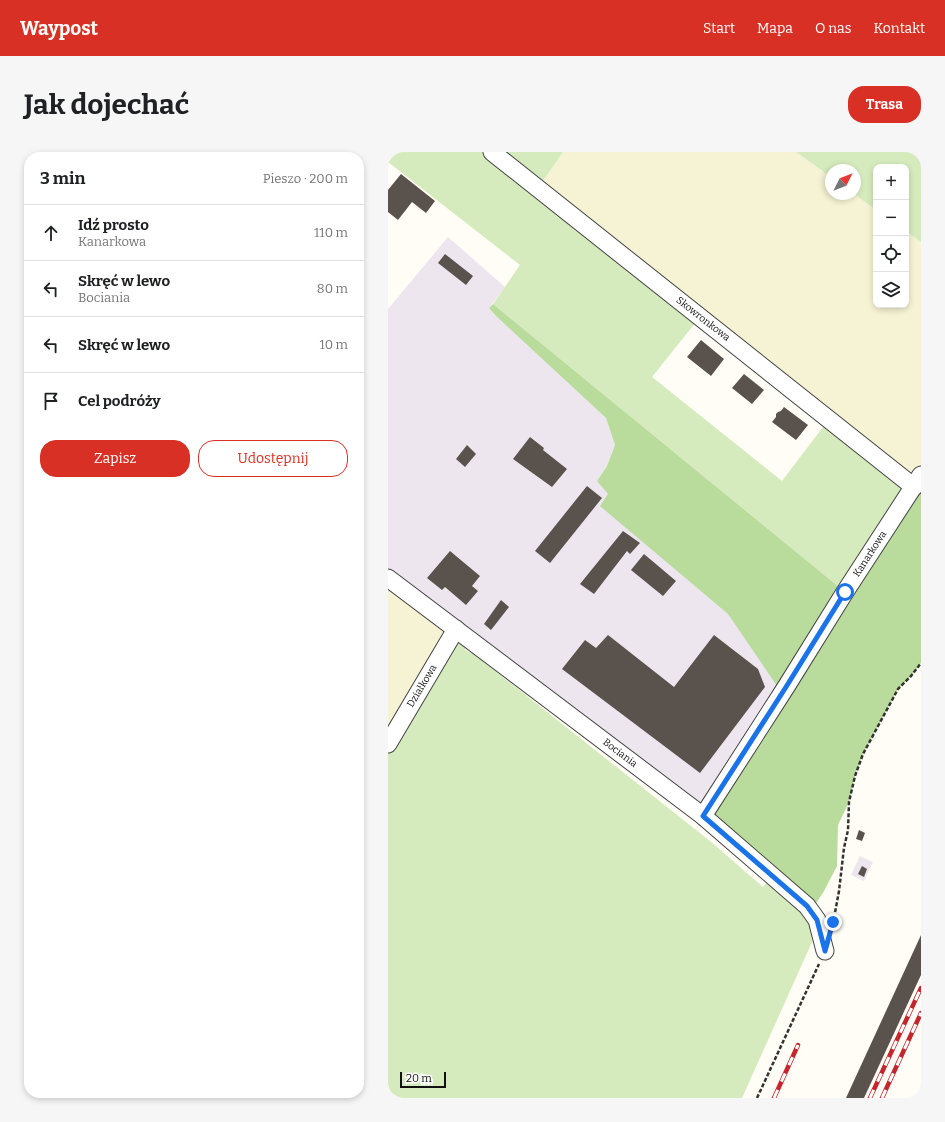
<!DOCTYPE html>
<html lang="pl">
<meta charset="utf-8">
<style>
body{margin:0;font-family:Bitter,serif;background:#f6f6f6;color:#202124}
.controls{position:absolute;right:12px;top:12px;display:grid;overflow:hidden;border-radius:8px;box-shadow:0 2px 6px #0003}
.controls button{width:36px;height:36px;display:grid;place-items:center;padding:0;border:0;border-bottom:1px solid #e0e0e0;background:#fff;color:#202124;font:20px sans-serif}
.compass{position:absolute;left:437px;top:12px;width:36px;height:36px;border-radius:50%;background:#fff;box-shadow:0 2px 6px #0003;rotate:48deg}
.scale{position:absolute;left:12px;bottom:10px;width:46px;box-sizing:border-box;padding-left:4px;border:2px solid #111;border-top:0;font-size:11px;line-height:14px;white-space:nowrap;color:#111;-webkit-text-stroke:3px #fff;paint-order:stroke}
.stop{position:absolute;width:12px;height:12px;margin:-9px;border:3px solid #1a73e8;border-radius:50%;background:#fff}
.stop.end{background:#1a73e8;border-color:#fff;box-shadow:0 1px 4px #0008}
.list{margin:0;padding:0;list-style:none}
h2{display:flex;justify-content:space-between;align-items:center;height:52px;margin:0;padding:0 16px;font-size:17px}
h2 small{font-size:13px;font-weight:400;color:#757577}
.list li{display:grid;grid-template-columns:26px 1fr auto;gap:12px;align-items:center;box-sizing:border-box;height:56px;padding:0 16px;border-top:1px solid #e0e0e0}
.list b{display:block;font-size:15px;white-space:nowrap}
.list p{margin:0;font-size:13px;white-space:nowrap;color:#757577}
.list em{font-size:13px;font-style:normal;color:#757577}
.actions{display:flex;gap:8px;padding:12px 16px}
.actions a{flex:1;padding:9px 0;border:1px solid #d93025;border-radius:16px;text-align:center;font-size:14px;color:#d93025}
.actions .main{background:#d93025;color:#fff}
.icon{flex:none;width:22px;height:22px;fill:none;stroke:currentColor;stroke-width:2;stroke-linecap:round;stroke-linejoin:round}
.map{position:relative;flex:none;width:533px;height:946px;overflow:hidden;border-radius:16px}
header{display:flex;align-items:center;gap:24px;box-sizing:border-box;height:56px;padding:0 20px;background:#d93025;color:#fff}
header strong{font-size:19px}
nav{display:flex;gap:22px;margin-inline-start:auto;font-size:14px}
.intro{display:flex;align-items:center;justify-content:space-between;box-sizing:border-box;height:96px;padding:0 24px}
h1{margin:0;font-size:28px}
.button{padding:10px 18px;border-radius:16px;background:#d93025;color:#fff;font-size:14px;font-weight:700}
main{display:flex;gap:24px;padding:0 24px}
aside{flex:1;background:#fff;border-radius:16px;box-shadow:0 2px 6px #0003}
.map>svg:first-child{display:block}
.industrial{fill:#eee6ef}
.farmland{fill:#f6f3d4}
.green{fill:#d5ebbd}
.forest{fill:#b9dc9c}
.building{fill:#5a524d}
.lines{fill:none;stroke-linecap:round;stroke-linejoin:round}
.minor-casing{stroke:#444;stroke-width:19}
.path{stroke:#333;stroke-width:2.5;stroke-dasharray:4 2;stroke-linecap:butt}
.minor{stroke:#fff;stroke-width:17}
.rail-casing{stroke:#c4262e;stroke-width:4.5}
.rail{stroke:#fff;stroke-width:3;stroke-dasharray:9;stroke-linecap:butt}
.route{stroke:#1a73e8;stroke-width:5}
.labels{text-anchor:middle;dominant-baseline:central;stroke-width:4;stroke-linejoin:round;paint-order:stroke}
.street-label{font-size:10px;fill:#111;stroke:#fff}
</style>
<header>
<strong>Waypost</strong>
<nav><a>Start</a><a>Mapa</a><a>O nas</a><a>Kontakt</a></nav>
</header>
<div class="intro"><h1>Jak dojechać</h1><a class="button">Trasa</a></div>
<main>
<aside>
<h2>3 min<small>Pieszo · 200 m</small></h2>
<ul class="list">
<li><svg class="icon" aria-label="ahead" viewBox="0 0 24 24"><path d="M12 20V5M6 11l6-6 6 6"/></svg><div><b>Idź prosto</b><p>Kanarkowa</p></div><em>110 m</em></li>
<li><svg class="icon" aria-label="left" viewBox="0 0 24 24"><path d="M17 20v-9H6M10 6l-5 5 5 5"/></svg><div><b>Skręć w lewo</b><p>Bociania</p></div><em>80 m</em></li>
<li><svg class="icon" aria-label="left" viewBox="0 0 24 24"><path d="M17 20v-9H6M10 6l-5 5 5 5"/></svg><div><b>Skręć w lewo</b></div><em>10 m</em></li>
<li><svg class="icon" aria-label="arrive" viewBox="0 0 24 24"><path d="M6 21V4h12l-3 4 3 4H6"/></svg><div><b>Cel podróży</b></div></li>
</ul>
<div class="actions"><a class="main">Zapisz</a><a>Udostępnij</a></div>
</aside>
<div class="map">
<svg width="533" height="946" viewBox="0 0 533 946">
<rect width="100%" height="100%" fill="#fffdf5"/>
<!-- industrial -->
<g class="industrial">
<polygon points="60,85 117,135 101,156 109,165 218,266 227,293 219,314 209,329 315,416 398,535 315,664 0,426 0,157"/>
<polygon points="472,704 485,710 476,729 463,723"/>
</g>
<!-- farmland -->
<g class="farmland">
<polygon points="175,0 408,0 443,25 443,42 466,42 488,58 488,153 518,153 518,79 533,90 533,323 526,335 149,36"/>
<polygon points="0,426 68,477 0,592"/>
</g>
<!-- green -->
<g class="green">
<polygon points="0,0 175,0 150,36 312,165 264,225 394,329 441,267 526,335 457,440 105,152 132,113 0,10"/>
<polygon points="408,0 533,0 533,90 518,79 518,15 488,15 488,58 466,42 467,18 443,18 443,25"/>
<polygon points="68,477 80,485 77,498 87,503 322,689 375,735 384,724 429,779 354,946 0,946 0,592"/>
</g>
<!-- forest -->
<polygon class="forest" points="105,152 457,440 533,323 533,511 523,524 510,537 475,602 467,624 461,650 450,673 449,714 436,739 429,750 419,754 315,664 396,549 387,531 340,462 212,354 220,342 209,329 219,314 227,293 218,266 109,165 101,156"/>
<!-- building -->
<g class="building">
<polygon points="13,22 47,49 38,61 24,50 10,68 0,60 0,38"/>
<polygon points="57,102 85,124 78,133 50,111"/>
<polygon points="313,188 336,207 323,224 299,205"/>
<polygon points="356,222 376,238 364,252 344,236"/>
<polygon points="396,255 420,273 408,288 384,270 388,265 388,262 390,260 393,259"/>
<polygon points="142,285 156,296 155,298 179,317 164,335 125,307"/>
<polygon points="79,293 88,302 77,315 68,307"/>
<polygon points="199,334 214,346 162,411 147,399"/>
<polygon points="235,379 252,391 242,402 239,399 206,442 192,432"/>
<polygon points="62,399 92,424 84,434 90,439 78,453 57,435 54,438 39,426"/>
<polygon points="256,402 288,429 275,444 243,418"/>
<polygon points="113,448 121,455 103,478 96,472"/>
<polygon points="220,483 286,535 326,483 370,517 377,535 312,621 174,517 197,488 208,496"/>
<polygon points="471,678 477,681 474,689 468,687"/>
<polygon points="474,714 479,717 476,725 470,722"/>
<polygon points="533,783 533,823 476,946 458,946"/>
</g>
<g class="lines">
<defs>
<g id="minor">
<polyline points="104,0 526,335"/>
<polyline points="0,426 315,664 419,754 429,768 437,799"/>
<polyline points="0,592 68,477"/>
<polyline points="315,664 398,535 457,440 533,323"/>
</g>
</defs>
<!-- minor casing -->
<use href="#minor" class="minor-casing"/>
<!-- path -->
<g class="path">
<polyline points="446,766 451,739 456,696 460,678 461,650 467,624 475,602 510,537 523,524 533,511"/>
<polyline points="369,946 431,812"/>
</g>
<!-- minor -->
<use href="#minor" class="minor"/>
<defs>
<g id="rail">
<polyline points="386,946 410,893"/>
<polyline points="482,946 533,836"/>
<polyline points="494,946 533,861"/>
</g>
</defs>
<!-- rail casing -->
<use href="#rail" class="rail-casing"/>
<!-- rail -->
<use href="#rail" class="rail"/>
</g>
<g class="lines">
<!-- route -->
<polyline class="route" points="445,770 437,799 429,768 419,754 315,664 398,535 457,440"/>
</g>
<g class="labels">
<!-- street labels -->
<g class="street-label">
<text transform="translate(315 167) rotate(38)">Skowronkowa</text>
<text transform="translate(482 402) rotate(-57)">Kanarkowa</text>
<text transform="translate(34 534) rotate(-59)">Działkowa</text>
<text transform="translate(232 601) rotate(37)">Bociania</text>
</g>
</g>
</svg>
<div class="controls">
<button>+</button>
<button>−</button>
<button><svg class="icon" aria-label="locate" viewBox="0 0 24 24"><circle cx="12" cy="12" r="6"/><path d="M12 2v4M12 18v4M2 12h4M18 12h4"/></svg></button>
<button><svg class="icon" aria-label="layers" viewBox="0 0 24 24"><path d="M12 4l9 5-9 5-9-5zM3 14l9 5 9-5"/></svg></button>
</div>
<svg class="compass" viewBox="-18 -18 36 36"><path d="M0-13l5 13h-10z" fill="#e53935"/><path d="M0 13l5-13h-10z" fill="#757577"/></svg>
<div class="scale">20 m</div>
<div class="stop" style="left:457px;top:440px"></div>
<div class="stop end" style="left:445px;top:770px"></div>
</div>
</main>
